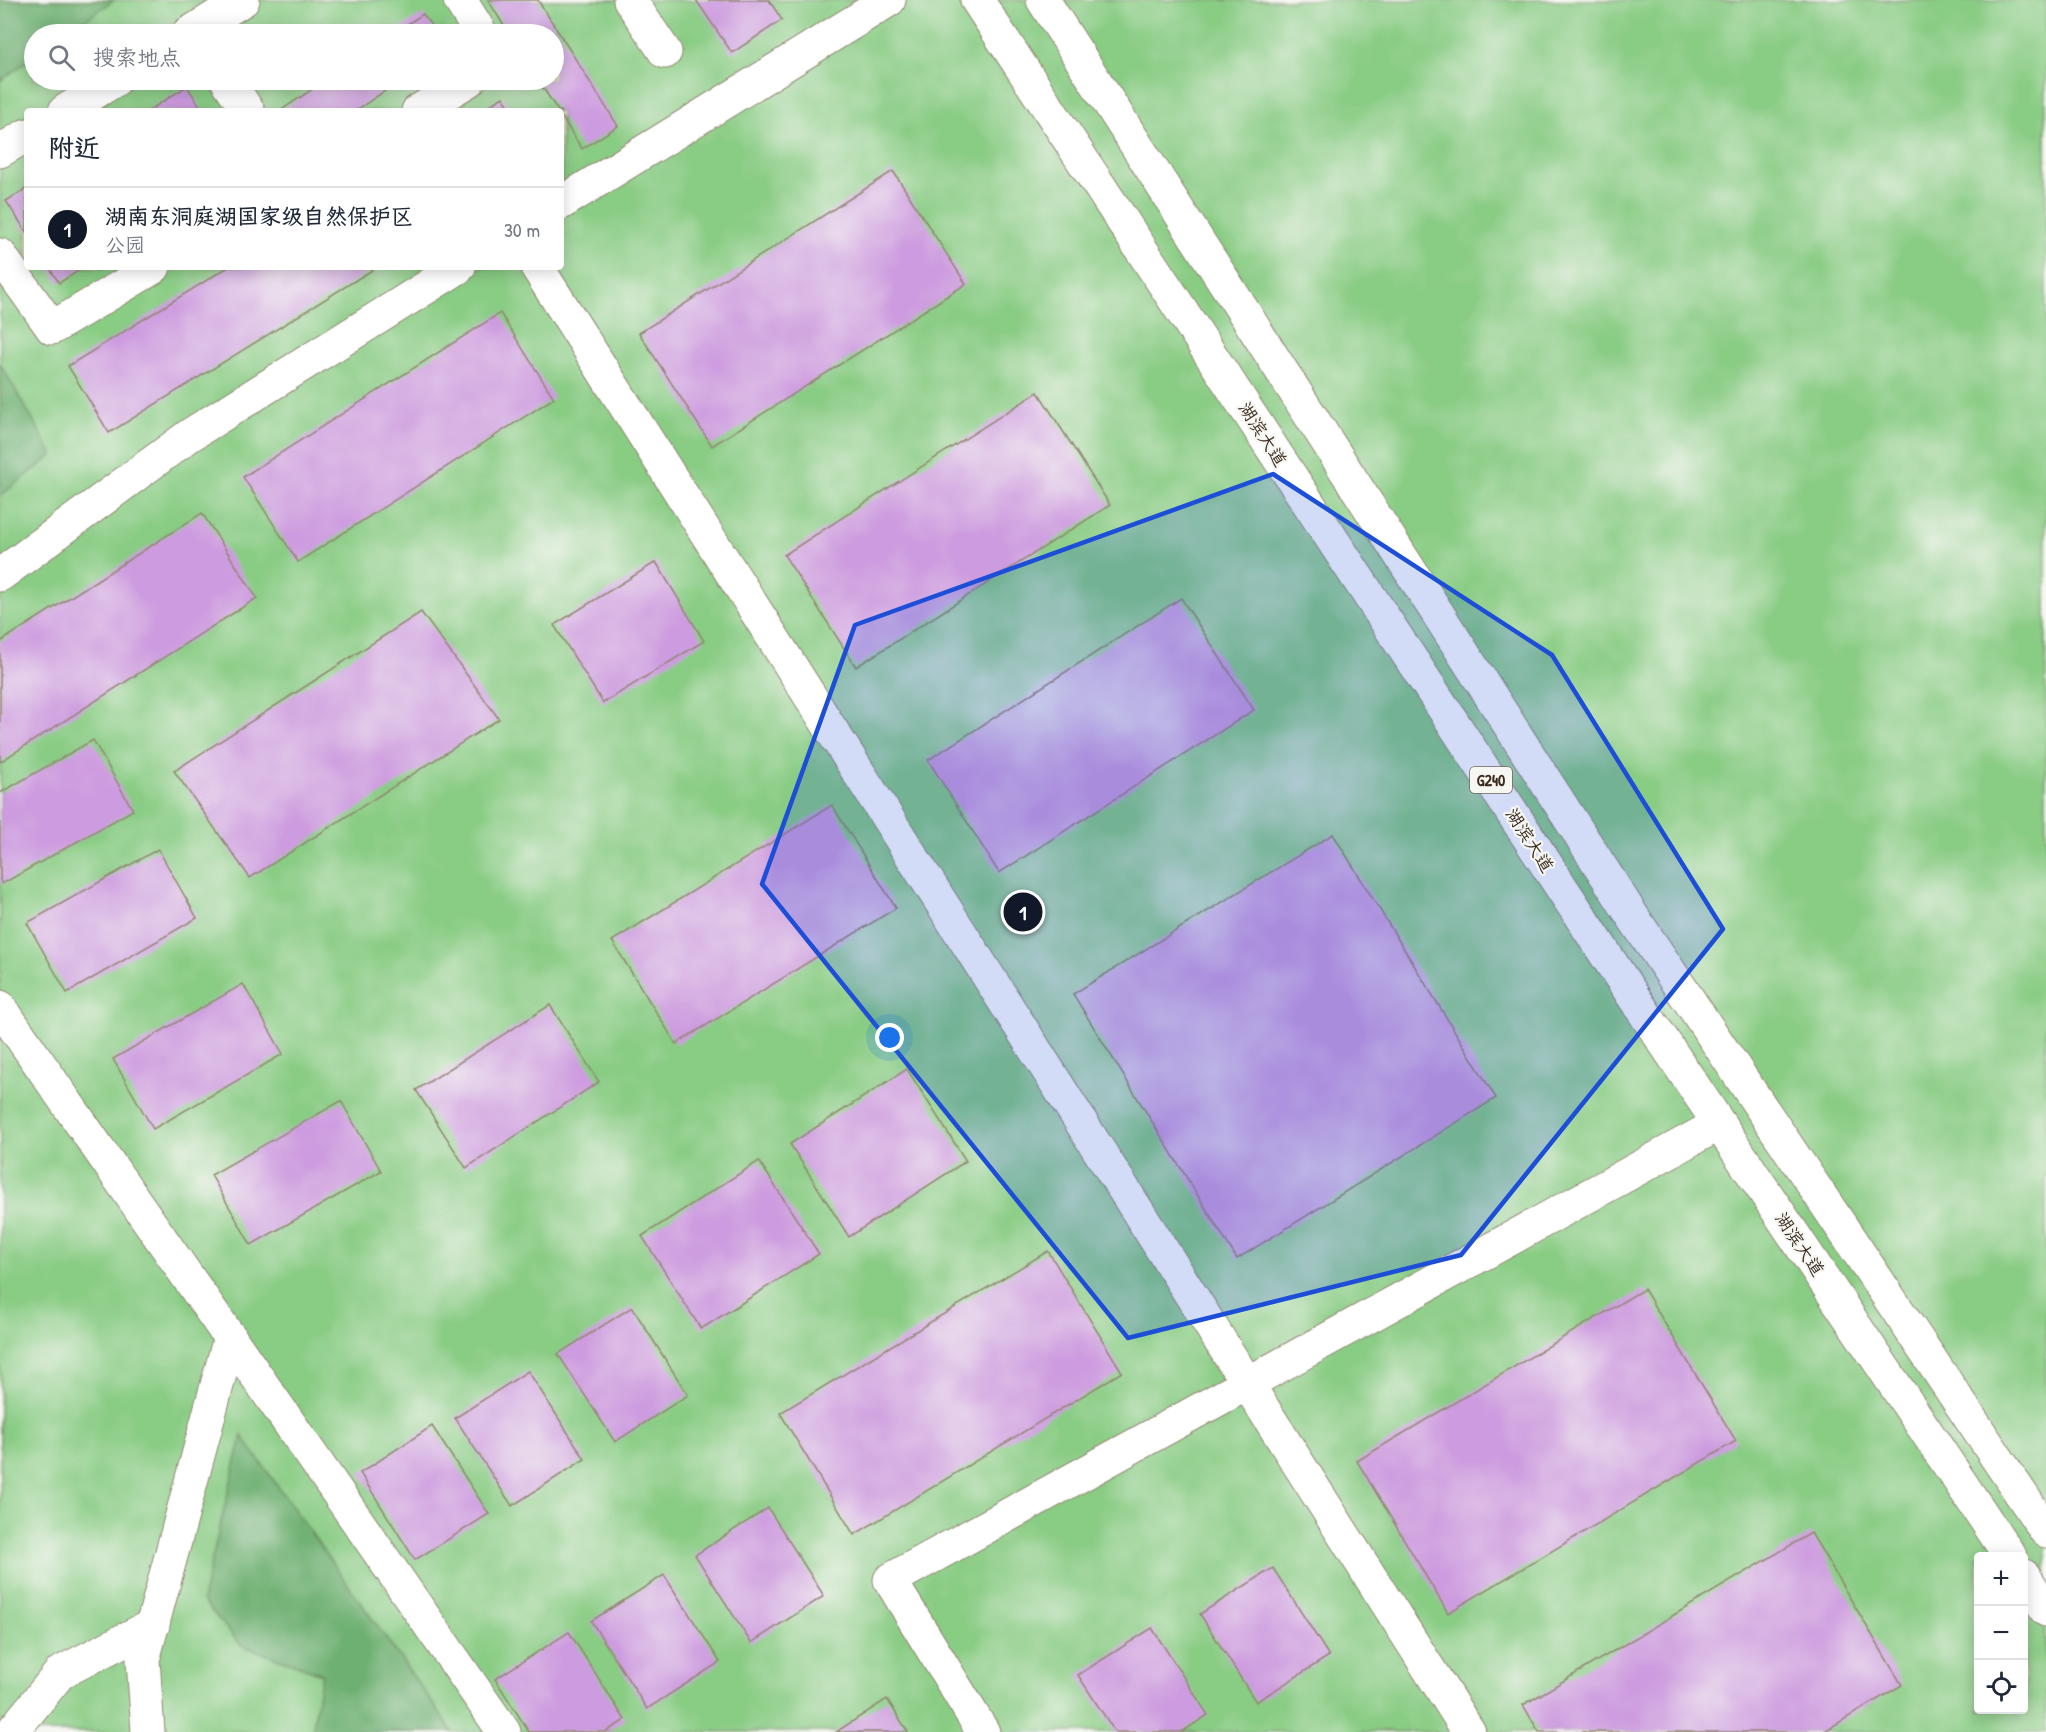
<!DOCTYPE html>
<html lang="zh">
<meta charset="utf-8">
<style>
body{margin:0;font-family:"Patrick Hand","LXGW WenKai TC",sans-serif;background:#f2f2f3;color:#1f2937}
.controls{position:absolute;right:18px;bottom:18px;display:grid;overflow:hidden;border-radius:6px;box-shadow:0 3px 15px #0003}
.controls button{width:54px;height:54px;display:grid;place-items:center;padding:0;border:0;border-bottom:2px solid #e0e1e3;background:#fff;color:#1f2937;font:30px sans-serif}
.you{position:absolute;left:890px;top:1038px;width:21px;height:21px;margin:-15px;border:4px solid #fff;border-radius:50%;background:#1a73e8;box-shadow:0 0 0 9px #1a73e833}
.badge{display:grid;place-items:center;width:39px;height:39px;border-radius:50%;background:#111827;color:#fff;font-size:20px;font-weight:700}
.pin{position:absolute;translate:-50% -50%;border:3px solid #fff;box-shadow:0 2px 6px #0006}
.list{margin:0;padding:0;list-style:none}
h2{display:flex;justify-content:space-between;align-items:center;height:78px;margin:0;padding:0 24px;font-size:26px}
h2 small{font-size:20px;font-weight:400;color:#747a83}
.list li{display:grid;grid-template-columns:39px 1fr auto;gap:18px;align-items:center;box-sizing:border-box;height:84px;padding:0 24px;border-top:2px solid #e0e1e3}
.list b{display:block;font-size:22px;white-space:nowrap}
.list p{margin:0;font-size:20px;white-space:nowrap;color:#747a83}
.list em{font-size:20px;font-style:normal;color:#747a83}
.icon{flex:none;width:33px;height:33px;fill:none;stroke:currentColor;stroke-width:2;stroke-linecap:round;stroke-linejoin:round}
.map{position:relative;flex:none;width:2046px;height:1732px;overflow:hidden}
.search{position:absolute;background:#fff;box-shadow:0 3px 15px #0003;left:24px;top:24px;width:540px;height:66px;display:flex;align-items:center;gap:15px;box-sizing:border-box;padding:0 21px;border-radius:33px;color:#747a83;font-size:22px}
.panel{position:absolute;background:#fff;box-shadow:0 3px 15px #0003;left:24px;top:108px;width:540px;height:162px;border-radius:6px}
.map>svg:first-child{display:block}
.green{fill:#89cc84;stroke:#627b51;stroke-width:1.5;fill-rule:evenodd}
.forest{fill:#6eb072;stroke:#546d48;stroke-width:1.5}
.building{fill:#cd9bdf}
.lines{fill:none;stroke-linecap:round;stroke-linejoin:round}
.minor-casing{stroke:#928772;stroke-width:35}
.highway-casing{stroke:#928772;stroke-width:35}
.minor{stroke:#fff;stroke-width:33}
.highway{stroke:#fff;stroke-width:33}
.marked{fill:#1d4ed8;fill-opacity:0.2;stroke:#1d4ed8;stroke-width:4.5;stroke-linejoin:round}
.labels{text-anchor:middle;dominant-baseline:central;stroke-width:4.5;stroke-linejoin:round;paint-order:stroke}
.shield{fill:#f6f6f2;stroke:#73675e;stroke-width:1.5}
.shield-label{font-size:16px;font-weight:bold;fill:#3b2a1e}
.street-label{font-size:18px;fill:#3b2a1e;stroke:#f6f6f2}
</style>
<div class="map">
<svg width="2046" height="1732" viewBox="0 0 2046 1732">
<rect width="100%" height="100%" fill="#f6f6f2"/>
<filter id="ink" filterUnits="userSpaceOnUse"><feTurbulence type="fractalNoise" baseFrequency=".0167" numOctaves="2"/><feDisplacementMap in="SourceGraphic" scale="12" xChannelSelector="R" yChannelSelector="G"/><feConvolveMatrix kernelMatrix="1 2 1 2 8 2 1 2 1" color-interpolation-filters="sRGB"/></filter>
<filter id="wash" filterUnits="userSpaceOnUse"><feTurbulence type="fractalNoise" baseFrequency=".008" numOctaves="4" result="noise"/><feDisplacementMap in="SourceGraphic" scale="24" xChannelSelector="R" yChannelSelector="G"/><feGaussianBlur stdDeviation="1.35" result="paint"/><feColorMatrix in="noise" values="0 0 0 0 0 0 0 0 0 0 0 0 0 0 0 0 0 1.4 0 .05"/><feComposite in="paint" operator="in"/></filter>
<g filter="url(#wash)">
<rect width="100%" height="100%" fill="#eae4c7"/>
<!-- green -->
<path class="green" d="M0 0H2046V1732H0ZM34 34H554V80H34ZM27 111H561V267H27ZM1978 1556H2024V1710H1978Z"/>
<!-- forest -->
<g class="forest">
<polygon points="0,0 114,0 65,34 34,34 34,56 0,81"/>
<polygon points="0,363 53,455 0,496"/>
<polygon points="242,1436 453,1732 312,1732 322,1674 241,1645 202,1600"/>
</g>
<g id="blocks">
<!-- building -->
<g class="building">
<polygon points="488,0 538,0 618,126 582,149 561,116 561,111 558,111 538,80 554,80 554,34 509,34"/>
<polygon points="696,0 769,0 782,20 732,53"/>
<polygon points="423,14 437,34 392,34"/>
<polygon points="326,80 401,80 355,111 284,111 283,109"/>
<polygon points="187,86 203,111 148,111"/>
<polygon points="503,97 512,111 480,111"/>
<polygon points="893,171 966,284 712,446 639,333"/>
<polygon points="27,188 27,233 6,201"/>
<polygon points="49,267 85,267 59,283"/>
<polygon points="228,267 377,267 109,433 68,366"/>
<polygon points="500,313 554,398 298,562 243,477"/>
<polygon points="1038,392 1110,505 856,667 784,555"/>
<polygon points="202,513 257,598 0,762 0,642"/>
<polygon points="656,562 704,641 603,703 554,625"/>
<polygon points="1181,598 1254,710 999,873 928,760"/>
<polygon points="421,612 499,719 250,878 174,771"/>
<polygon points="93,740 133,810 2,884 0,880 0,793"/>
<polygon points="832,805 896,908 676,1044 612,941"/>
<polygon points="1333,834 1496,1098 1237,1259 1073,994"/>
<polygon points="158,849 197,918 67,993 27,923"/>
<polygon points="243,984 283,1054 153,1129 113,1059"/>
<polygon points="550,1005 599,1082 466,1168 416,1090"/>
<polygon points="907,1069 966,1161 849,1237 790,1144"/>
<polygon points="341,1101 381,1171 251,1245 211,1175"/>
<polygon points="759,1161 819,1254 701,1329 642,1236"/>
<polygon points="1048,1251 1122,1372 854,1535 780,1413"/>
<polygon points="1644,1289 1736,1441 1448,1613 1357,1461"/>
<polygon points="632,1307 688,1395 615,1442 558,1354"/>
<polygon points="528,1371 585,1459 512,1506 455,1418"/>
<polygon points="432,1426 489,1514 415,1560 360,1473"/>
<polygon points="768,1508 824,1596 751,1643 695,1555"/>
<polygon points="1811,1533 1902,1685 1823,1732 1539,1732 1523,1705"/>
<polygon points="1273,1568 1329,1656 1256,1702 1200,1614"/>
<polygon points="664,1575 720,1662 647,1709 591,1621"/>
<polygon points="1152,1628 1208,1715 1182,1732 1115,1732 1078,1675"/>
<polygon points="569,1632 625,1720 606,1732 529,1732 495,1679"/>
<polygon points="887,1699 908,1732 836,1732"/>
</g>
</g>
</g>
<g filter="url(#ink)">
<use href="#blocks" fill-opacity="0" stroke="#928772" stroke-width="1.5"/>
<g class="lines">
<defs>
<g id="minor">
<polyline points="460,0 481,34"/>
<polyline points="630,0 665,52"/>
<polyline points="188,34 243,0"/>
<polyline points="227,80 248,111"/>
<polyline points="65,111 115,80"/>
<polyline points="418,111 469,80"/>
<polyline points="0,151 27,135"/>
<polyline points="561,203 889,0"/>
<polyline points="0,255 52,328 154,267"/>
<polyline points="537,267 1469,1732"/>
<polyline points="0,575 190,435 459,267"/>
<polyline points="0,1007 504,1732"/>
<polyline points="12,1732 60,1673 153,1625"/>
<polyline points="148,1732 143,1660 230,1337"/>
<polyline points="983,1732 890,1580 1719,1124"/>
</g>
<g id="highway">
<polyline points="977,0 1633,996 2010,1556"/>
<polyline points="1043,0 1633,917 2046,1531"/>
<polyline points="2024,1576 2046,1610"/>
</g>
</defs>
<!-- minor casing -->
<use href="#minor" class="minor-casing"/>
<!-- highway casing -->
<use href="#highway" class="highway-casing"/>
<!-- minor -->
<use href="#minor" class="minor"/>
<!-- highway -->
<use href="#highway" class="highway"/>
</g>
</g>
<!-- marked area -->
<path class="marked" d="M1273 474 1552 655 1723 929 1461 1255 1128 1338 762 884 855 625Z"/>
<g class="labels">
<!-- shield labels -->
<rect class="shield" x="1470" y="767" width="42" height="26" rx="4.5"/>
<g class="shield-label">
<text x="1491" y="780">G240</text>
</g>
<!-- street labels -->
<g class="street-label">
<text transform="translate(1263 434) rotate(57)">湖滨大道</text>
<text transform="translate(1530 840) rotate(57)">湖滨大道</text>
<text transform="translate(1800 1244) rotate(56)">湖滨大道</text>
</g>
</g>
</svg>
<div class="controls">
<button>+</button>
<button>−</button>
<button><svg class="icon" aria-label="locate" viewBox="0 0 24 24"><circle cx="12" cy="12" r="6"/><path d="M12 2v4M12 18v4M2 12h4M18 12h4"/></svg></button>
</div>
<div class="you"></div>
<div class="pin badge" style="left:1023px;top:912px">1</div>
<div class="search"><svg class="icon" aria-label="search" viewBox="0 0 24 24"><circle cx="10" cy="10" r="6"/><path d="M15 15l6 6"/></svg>搜索地点</div>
<section class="panel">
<h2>附近<small></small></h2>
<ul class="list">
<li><span class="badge">1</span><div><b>湖南东洞庭湖国家级自然保护区</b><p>公园</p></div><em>30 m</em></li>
</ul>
</section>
</div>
